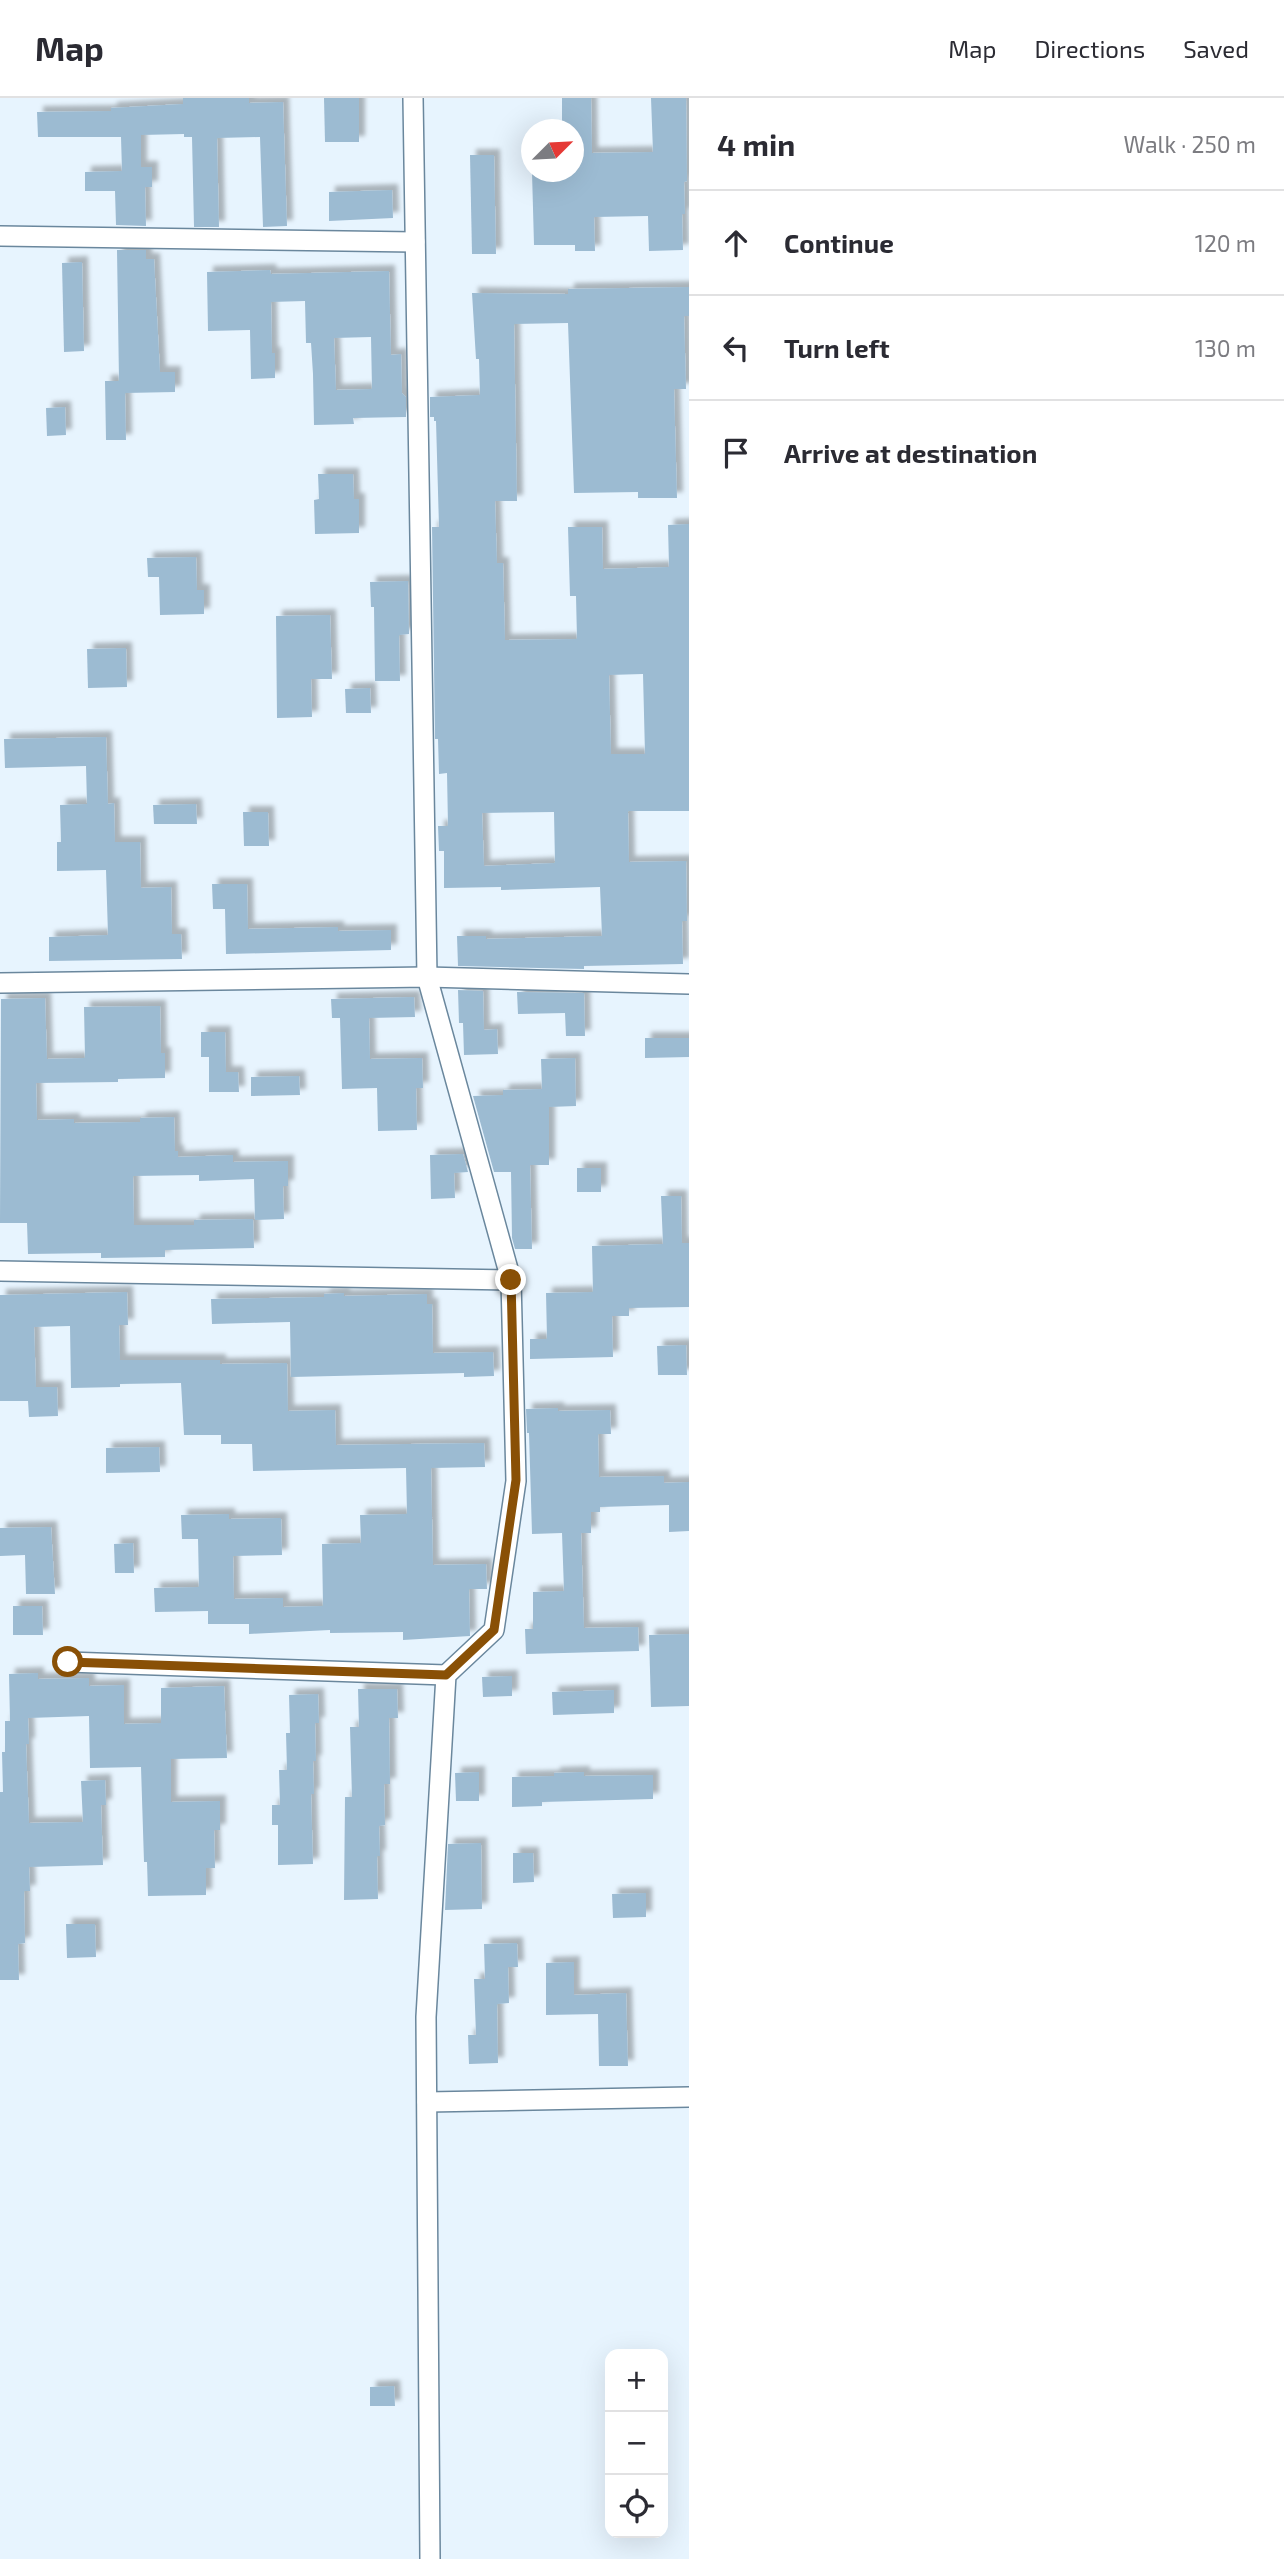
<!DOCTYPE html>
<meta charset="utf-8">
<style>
body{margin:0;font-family:"Exo 2",sans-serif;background:#f2f2f3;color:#2b2b33}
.controls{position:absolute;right:21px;bottom:21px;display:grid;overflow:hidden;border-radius:14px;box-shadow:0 7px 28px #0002}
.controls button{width:63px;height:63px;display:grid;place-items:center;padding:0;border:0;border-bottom:2px solid #e1e1e2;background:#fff;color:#2b2b33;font:35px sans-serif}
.compass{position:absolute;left:521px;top:21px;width:63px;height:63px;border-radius:50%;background:#fff;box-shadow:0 7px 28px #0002;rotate:66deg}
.stop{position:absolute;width:21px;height:21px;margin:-16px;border:5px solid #895006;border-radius:50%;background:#fff}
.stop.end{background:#895006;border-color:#fff;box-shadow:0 2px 7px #0008}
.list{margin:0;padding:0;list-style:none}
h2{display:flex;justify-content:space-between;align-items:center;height:91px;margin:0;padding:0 28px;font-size:30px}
h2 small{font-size:23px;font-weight:400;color:#7c7c81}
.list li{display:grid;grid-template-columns:46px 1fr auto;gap:21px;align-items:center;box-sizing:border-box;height:105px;padding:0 28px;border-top:2px solid #e1e1e2}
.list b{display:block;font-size:26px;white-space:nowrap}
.list em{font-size:23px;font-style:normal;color:#7c7c81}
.icon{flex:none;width:38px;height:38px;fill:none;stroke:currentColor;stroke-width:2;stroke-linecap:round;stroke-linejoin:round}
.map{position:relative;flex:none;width:689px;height:2461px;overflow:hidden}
header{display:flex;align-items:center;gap:42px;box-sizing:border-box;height:98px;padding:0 35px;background:#fff;border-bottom:2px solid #e1e1e2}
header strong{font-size:33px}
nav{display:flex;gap:38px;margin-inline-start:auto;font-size:24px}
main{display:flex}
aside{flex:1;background:#fff}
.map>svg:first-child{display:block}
.building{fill:#9cbbd2;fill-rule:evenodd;filter:url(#shadow)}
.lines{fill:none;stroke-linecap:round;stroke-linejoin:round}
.minor-casing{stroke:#6a879d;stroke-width:22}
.minor{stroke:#fff;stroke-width:19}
.route{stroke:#895006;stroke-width:9}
</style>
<header>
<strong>Map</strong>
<nav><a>Map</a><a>Directions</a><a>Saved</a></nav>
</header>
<main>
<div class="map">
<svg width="689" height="2461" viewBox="0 0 689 2461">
<defs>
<filter id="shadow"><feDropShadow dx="6" dy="-6" stdDeviation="2" flood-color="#0004"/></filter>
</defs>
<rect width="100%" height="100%" fill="#e7f4fe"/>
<!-- building -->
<g class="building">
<polygon points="183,0 249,0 249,5 283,4 287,128 263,129 260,39 217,40 219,129 194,129 192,39 184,39 184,36 141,37 141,69 152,69 152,89 145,89 146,128 116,127 115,93 85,93 85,74 122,73 121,39 38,39 37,14 111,13 111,10 183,6"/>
<polygon points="324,0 359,0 359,44 325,44"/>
<polygon points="562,0 591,0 592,55 653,54 651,0 686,0 687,83 684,84 685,116 682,116 683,152 649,153 648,118 594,119 595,153 575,153 575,147 534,147 532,74 573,74 573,32 562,32"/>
<polygon points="470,57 494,57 496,156 472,156"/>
<polygon points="392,92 393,120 329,123 329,94"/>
<polygon points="117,152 146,152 146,161 154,161 160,274 175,274 175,294 125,295 126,342 106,342 105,283 119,283"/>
<polygon points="82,164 84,253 64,254 62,165"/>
<path d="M270 172 271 176 389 173 391 257 401 256 402 295 406 299V319L353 320 354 326 314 327 313 276 311 245H306L305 203 271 204 272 255H275V280L251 281 250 232 208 233 207 174ZM371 239 372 291 336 292 334 240Z"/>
<path d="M689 189V218H684L686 291H674L677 400H638V394L574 395 568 225 514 226 517 403H495L497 465H503L505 542 577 541 576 498H570L568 429H602L603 471 669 469 668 427 689 426V713H628L629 764 686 763 687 823H682L683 866 584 868V871L458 868 457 838H486V841L602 838 600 789 501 792V789L444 790V753H439L438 728H448L447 675 439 676 438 641H435L432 429H439L436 323H434V319H430V299L480 297 479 261H476L472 195 568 196V191ZM643 576 645 656H611L609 577ZM554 714 555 765 484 768 482 715Z"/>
<polygon points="65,309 66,337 47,338 46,310"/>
<polygon points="318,376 353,376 354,401 359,401 359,435 315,436 314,402 319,401"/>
<polygon points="196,459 197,492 204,492 204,516 160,517 159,479 148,479 147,460"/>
<polygon points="408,483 409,536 399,537 400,583 375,583 374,509 371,509 370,484"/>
<polygon points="330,517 332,581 311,581 312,619 277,620 276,518"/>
<polygon points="126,550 127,589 88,590 87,551"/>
<polygon points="370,590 371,615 346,615 345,591"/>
<polygon points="106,639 108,706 114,705 115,744 140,744 141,790 171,789 172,836 181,836 182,861 49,863 49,839 108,837 106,772 57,773 57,744 61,744 60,707 87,706 86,668 5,670 4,641"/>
<polygon points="196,706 197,726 154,726 153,707"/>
<polygon points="243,714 268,714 269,748 244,748"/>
<polygon points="212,786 247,786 248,831 338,829 338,833 391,832 391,852 226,856 225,811 213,811"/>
<polygon points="458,892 483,893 484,932 497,931 498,956 464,957 463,925 459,925"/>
<polygon points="517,894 584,895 585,938 566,938 565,915 518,916"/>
<polygon points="414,899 415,919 369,920 370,961 422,960 423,990 416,990 417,1032 378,1033 377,990 342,991 340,920 332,920 331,901"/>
<polygon points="45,900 47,961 85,960 84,909 160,908 161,955 165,955 165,980 118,981 118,984 36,985 37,1022 74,1021 74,1025 140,1024 140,1020 174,1019 175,1053 178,1053 178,1059 233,1057 233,1064 288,1063 288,1088 283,1088 284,1121 255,1122 254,1081 199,1083 199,1077 133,1078 134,1127 194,1127 194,1122 253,1121 254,1150 165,1152 165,1159 101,1160 101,1155 28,1156 27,1125 0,1125 1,901"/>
<polygon points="201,934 225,934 226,974 238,974 239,994 209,994 209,959 201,959"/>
<polygon points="645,940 689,940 689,959 645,960"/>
<polygon points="575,960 576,1008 549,1009 549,1067 530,1067 532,1151 515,1151 512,1140 511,1074 494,1074 473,998 503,997 503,992 542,991 541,961"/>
<polygon points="299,978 300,997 251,998 251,979"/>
<polygon points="463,1056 468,1074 454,1075 455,1100 431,1101 430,1057"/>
<rect x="577" y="1070" width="24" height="24"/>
<polygon points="661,1098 681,1098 682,1145 689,1145 689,1209 629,1210 629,1218 612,1218 613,1259 530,1261 530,1241 547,1241 546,1195 593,1194 592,1148 663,1146"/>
<polygon points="127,1194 128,1227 119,1227 120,1262 220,1262 220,1266 287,1265 288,1313 335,1312 336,1347 484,1345 485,1369 431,1370 433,1467 486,1466 487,1491 469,1491 470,1538 403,1542 403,1534 330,1535 330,1532 249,1536 249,1526 208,1526 208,1513 155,1514 154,1490 199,1489 198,1441 182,1441 181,1417 229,1416 229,1421 281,1420 282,1457 233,1458 234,1501 283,1500 283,1509 323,1508 322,1446 361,1445 360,1417 407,1416 406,1370 253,1373 252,1346 221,1346 221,1337 184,1337 181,1285 120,1286 120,1289 71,1290 70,1228 34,1229 36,1289 57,1289 58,1318 29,1319 28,1303 0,1303 0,1197"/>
<polygon points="344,1195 344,1198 427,1196 427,1206 432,1206 433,1255 493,1254 494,1278 464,1279 464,1275 291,1279 290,1224 212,1226 211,1201 324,1199 324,1196"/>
<polygon points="686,1247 687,1277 658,1277 657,1248"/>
<polygon points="558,1310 558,1313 610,1312 611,1336 598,1336 599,1379 664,1378 664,1385 689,1384 689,1433 669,1434 669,1407 600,1409 600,1414 591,1414 591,1435 581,1435 584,1530 638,1529 639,1553 526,1556 525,1531 533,1531 533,1494 564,1493 562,1435 532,1436 529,1335 527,1335 526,1311"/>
<polygon points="159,1349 160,1374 106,1375 106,1350"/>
<polygon points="51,1429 55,1496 26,1496 25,1457 0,1458 0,1430"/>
<polygon points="133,1445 134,1475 115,1475 114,1446"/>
<polygon points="13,1508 42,1508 43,1537 13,1537"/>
<polygon points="689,1536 689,1608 651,1609 649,1537"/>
<polygon points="38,1575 38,1581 89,1580 89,1588 124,1587 124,1626 161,1625 161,1590 224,1588 227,1660 171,1661 171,1704 220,1703 220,1732 214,1732 215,1770 206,1770 206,1797 148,1798 147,1764 144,1764 141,1669 90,1670 89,1618 28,1620 29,1646 26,1646 29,1725 83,1724 81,1683 105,1682 106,1707 101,1707 103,1767 29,1769 30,1793 24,1793 25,1845 18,1846 19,1882 0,1882 0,1694 3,1694 2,1654 5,1654 5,1623 10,1623 9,1576"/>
<polygon points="512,1578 512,1598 483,1599 482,1579"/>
<polygon points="358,1591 397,1591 398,1620 389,1620 390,1686 384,1686 385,1727 379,1728 380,1758 377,1758 378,1801 344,1802 345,1699 352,1699 350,1629 359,1629"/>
<polygon points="614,1592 614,1615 553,1617 552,1594"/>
<polygon points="318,1596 319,1625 315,1625 316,1663 313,1663 314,1696 311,1696 313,1766 278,1767 278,1727 272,1727 272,1707 280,1707 279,1672 287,1672 286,1635 290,1635 289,1597"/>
<polygon points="479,1674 479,1703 456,1703 455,1675"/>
<polygon points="584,1674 584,1678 653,1677 653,1701 542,1704 542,1708 512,1709 512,1679 554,1678 554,1675"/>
<polygon points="481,1745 482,1811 445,1812 448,1746"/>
<polygon points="513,1755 533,1755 534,1784 513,1785"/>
<polygon points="646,1795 646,1819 613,1820 612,1796"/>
<polygon points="66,1826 95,1826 96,1859 67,1860"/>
<polygon points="517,1845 518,1869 508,1869 509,1905 497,1906 498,1965 469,1966 468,1937 476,1937 474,1881 485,1881 484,1846"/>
<polygon points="574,1864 574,1897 626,1895 628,1968 599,1968 598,1916 546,1917 546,1865"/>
<polygon points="394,2288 395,2308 370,2308 370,2289"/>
</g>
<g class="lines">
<defs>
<g id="minor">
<polyline points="413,0 427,879 511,1182 516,1383 494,1532 446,1577 426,1919 430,2461"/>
<polyline points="0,138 415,144"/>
<polyline points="0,885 427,879 689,886"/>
<polyline points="0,1173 511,1182"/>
<polyline points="68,1564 446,1577"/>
<polyline points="427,2004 689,1999"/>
</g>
</defs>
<!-- minor casing -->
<use href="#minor" class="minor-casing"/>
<!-- minor -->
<use href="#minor" class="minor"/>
</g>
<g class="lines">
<!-- route -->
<polyline class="route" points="68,1564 446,1577 494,1532 516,1382 511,1182"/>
</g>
</svg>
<div class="controls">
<button>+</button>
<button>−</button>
<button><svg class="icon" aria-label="locate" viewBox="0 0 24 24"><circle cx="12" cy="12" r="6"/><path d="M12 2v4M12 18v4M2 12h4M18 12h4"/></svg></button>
</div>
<svg class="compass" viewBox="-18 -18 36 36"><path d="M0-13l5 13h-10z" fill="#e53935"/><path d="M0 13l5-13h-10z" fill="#7c7c81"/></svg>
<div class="stop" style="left:68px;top:1564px"></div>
<div class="stop end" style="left:511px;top:1182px"></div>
</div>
<aside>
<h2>4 min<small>Walk · 250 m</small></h2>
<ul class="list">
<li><svg class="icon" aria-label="ahead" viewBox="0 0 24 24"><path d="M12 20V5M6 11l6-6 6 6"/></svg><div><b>Continue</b></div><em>120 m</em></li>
<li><svg class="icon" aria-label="left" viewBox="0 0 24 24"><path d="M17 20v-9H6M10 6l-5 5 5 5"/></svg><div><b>Turn left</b></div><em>130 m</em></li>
<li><svg class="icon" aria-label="arrive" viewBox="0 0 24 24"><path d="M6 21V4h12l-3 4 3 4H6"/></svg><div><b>Arrive at destination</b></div></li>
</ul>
</aside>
</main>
